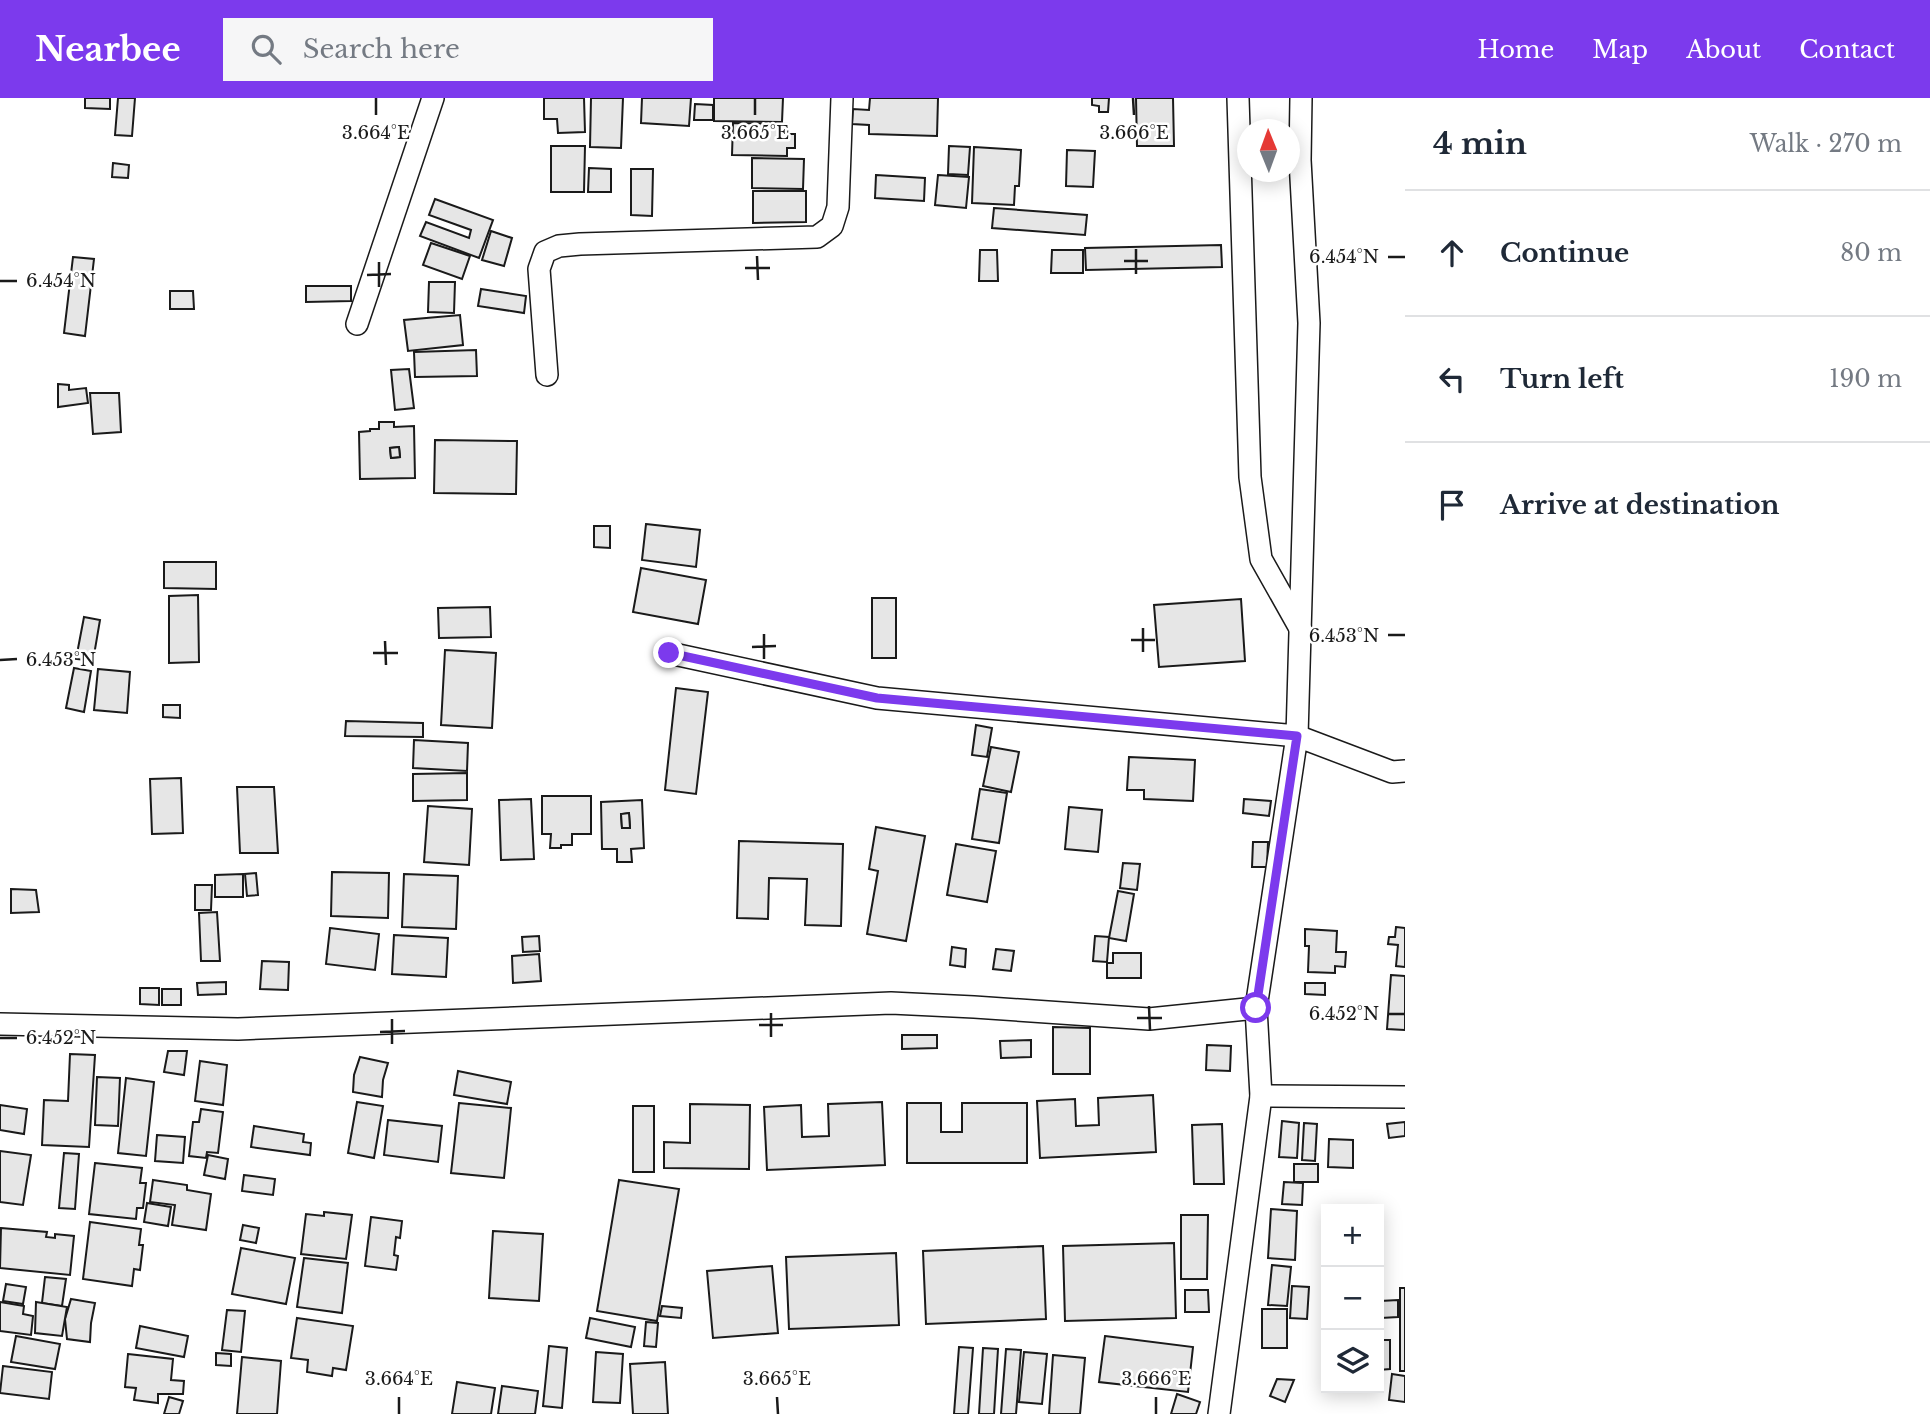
<!DOCTYPE html>
<meta charset="utf-8">
<style>
body{margin:0;font-family:"Libre Baskerville",serif;background:#f6f6f7;color:#1f2937}
.controls{position:absolute;right:21px;bottom:21px;display:grid;overflow:hidden;border-radius:0px;box-shadow:0 4px 18px #0003}
.controls button{width:63px;height:63px;display:grid;place-items:center;padding:0;border:0;border-bottom:2px solid #e0e1e3;background:#fff;color:#1f2937;font:35px sans-serif}
.compass{position:absolute;left:1237px;top:21px;width:63px;height:63px;border-radius:50%;background:#fff;box-shadow:0 4px 18px #0003;rotate:359deg}
.stop{position:absolute;width:21px;height:21px;margin:-16px;border:5px solid #7c3aed;border-radius:50%;background:#fff}
.stop.end{background:#7c3aed;border-color:#fff;box-shadow:0 2px 7px #0008}
.list{margin:0;padding:0;list-style:none}
h2{display:flex;justify-content:space-between;align-items:center;height:91px;margin:0;padding:0 28px;font-size:30px}
h2 small{font-size:23px;font-weight:400;color:#747a83}
.list li{display:grid;grid-template-columns:46px 1fr auto;gap:21px;align-items:center;box-sizing:border-box;height:126px;padding:0 28px;border-top:2px solid #e0e1e3}
.list b{display:block;font-size:26px;white-space:nowrap}
.list em{font-size:23px;font-style:normal;color:#747a83}
.icon{flex:none;width:38px;height:38px;fill:none;stroke:currentColor;stroke-width:2;stroke-linecap:round;stroke-linejoin:round}
.map{position:relative;flex:none;width:1405px;height:1316px;overflow:hidden}
header{display:flex;align-items:center;gap:42px;box-sizing:border-box;height:98px;padding:0 35px;background:#7c3aed;color:#fff}
header strong{font-size:33px}
nav{display:flex;gap:38px;margin-inline-start:auto;font-size:24px}
.search{width:490px;height:63px;background:#f6f6f7;display:flex;align-items:center;gap:18px;box-sizing:border-box;padding:0 24px;border-radius:0px;color:#747a83;font-size:26px}
main{display:flex}
aside{flex:1;background:#fff}
.map>svg:first-child{display:block}
.building{fill:#e6e6e6;stroke:#1a1a1a;stroke-width:2;fill-rule:evenodd}
.lines{fill:none;stroke-linecap:round;stroke-linejoin:round}
.street-casing{stroke:#1a1a1a;stroke-width:24}
.street{stroke:#fff;stroke-width:21}
.route{stroke:#7c3aed;stroke-width:9}
.ticks{fill:none;stroke:#1a1a1a;stroke-width:2.5}
.ticks-label{font-size:18px;text-anchor:middle;fill:#1a1a1a;stroke:#fff;stroke-width:5;stroke-linejoin:round;paint-order:stroke}
</style>
<header>
<strong>Nearbee</strong>
<div class="search"><svg class="icon" aria-label="search" viewBox="0 0 24 24"><circle cx="10" cy="10" r="6"/><path d="M15 15l6 6"/></svg>Search here</div>
<nav><a>Home</a><a>Map</a><a>About</a><a>Contact</a></nav>
</header>
<main>
<div class="map">
<svg width="1405" height="1316" viewBox="0 0 1405 1316">
<rect width="100%" height="100%" fill="#fff"/>
<!-- building -->
<g class="building">
<polygon points="85,0 110,0 110,11 85,10"/>
<polygon points="118,0 135,0 132,38 115,37"/>
<polygon points="544,0 584,0 585,34 558,35 557,21 544,21"/>
<polygon points="591,0 623,0 621,50 590,49"/>
<polygon points="642,0 691,0 689,28 641,25"/>
<polygon points="714,0 783,0 782,24 714,23"/>
<polygon points="870,0 938,0 937,38 869,36 869,27 852,26 853,11 869,12"/>
<polygon points="1092,0 1109,0 1108,14 1099,14 1099,8 1092,7"/>
<polygon points="1136,0 1173,0 1174,48 1137,48"/>
<polygon points="695,6 713,7 713,22 694,22"/>
<polygon points="733,25 788,26 787,36 795,36 795,50 787,50 787,58 732,57"/>
<polygon points="551,48 585,48 584,94 551,94"/>
<polygon points="949,48 970,49 968,77 948,76"/>
<polygon points="974,49 1021,52 1019,88 1015,88 1014,107 972,105"/>
<polygon points="1067,52 1095,53 1093,89 1066,88"/>
<polygon points="752,60 804,61 803,91 752,90"/>
<polygon points="113,65 129,67 128,80 112,79"/>
<polygon points="589,70 611,71 611,94 588,94"/>
<polygon points="631,71 653,71 652,118 631,117"/>
<polygon points="876,77 925,80 924,103 875,100"/>
<polygon points="938,77 969,79 966,110 935,107"/>
<polygon points="753,93 806,93 806,124 753,125"/>
<polygon points="435,101 493,122 479,160 420,138 426,124 469,140 471,132 429,117"/>
<polygon points="994,110 1087,117 1085,137 992,130"/>
<polygon points="491,133 512,140 504,168 482,162"/>
<polygon points="431,145 470,158 462,181 423,167"/>
<polygon points="1221,147 1222,169 1086,172 1085,150"/>
<polygon points="980,152 997,152 998,183 979,183"/>
<polygon points="1052,152 1083,152 1083,175 1051,175"/>
<polygon points="73,159 94,161 85,238 64,235"/>
<polygon points="429,184 455,184 454,215 428,214"/>
<polygon points="306,188 351,188 351,203 306,204"/>
<polygon points="481,191 526,198 524,215 478,208"/>
<polygon points="170,193 193,193 194,211 170,211"/>
<polygon points="460,217 463,247 408,253 404,222"/>
<polygon points="476,252 477,278 415,279 414,254"/>
<polygon points="409,271 414,310 395,312 391,272"/>
<polygon points="58,286 69,287 69,292 86,290 88,305 58,309"/>
<polygon points="90,295 119,295 121,334 93,336"/>
<path d="M379 324H394V329L414 328 415 380 360 381 359 334 370 333V331H379ZM399 349 400 359 391 360 390 350Z"/>
<polygon points="435,342 517,343 516,396 434,395"/>
<polygon points="399,349 400,359 391,360 390,350"/>
<polygon points="646,426 700,432 696,469 642,462"/>
<polygon points="594,428 610,428 610,450 594,449"/>
<polygon points="164,464 216,464 216,491 164,490"/>
<polygon points="641,470 706,482 698,526 633,514"/>
<polygon points="198,497 199,564 169,565 169,498"/>
<rect x="872" y="500" width="24" height="60"/>
<polygon points="1241,501 1245,563 1159,569 1154,507"/>
<polygon points="490,509 491,539 439,540 438,510"/>
<polygon points="84,519 100,522 93,563 76,561"/>
<polygon points="445,552 496,555 492,630 441,627"/>
<polygon points="74,570 91,573 84,614 66,610"/>
<polygon points="98,571 130,574 127,615 94,612"/>
<polygon points="676,590 708,594 696,696 665,692"/>
<polygon points="163,607 180,607 180,620 163,619"/>
<polygon points="346,623 423,625 423,639 345,638"/>
<polygon points="976,627 992,630 987,659 972,657"/>
<polygon points="414,642 468,645 467,673 413,670"/>
<polygon points="991,649 1019,654 1011,694 983,688"/>
<polygon points="1129,659 1195,662 1193,703 1144,701 1144,692 1127,692"/>
<polygon points="467,675 467,702 413,703 413,676"/>
<polygon points="181,680 183,735 152,736 150,681"/>
<polygon points="237,689 274,689 278,755 240,755"/>
<polygon points="980,691 1007,695 999,745 972,741"/>
<polygon points="542,698 591,698 591,736 572,736 572,747 561,747 561,750 550,750 551,736 542,736"/>
<polygon points="531,701 534,761 501,762 499,702"/>
<polygon points="1244,701 1271,703 1269,718 1243,715"/>
<path d="M642 702 644 750 631 751 632 764H617V751H602L601 704ZM629 715 630 730H622L621 716Z"/>
<polygon points="428,708 472,711 469,767 424,764"/>
<polygon points="1069,709 1102,712 1098,754 1065,751"/>
<polygon points="629,715 630,730 622,730 621,716"/>
<polygon points="876,729 925,738 906,843 867,836 878,773 869,771"/>
<polygon points="739,743 843,746 841,828 805,827 807,781 769,780 768,821 737,820"/>
<polygon points="1253,744 1268,744 1267,769 1252,769"/>
<polygon points="956,746 996,753 987,804 947,797"/>
<polygon points="1123,765 1140,766 1137,792 1120,790"/>
<polygon points="332,774 389,775 388,820 331,818"/>
<polygon points="256,775 258,797 247,798 245,776"/>
<polygon points="243,776 243,799 215,799 215,777"/>
<polygon points="404,776 458,778 456,831 402,829"/>
<polygon points="195,787 212,787 211,812 195,812"/>
<polygon points="11,791 36,792 39,814 11,815"/>
<polygon points="1118,793 1134,796 1126,843 1109,840"/>
<polygon points="217,814 220,863 201,863 199,815"/>
<polygon points="1396,829 1405,830 1405,869 1396,868 1398,847 1388,846 1389,839 1395,839"/>
<polygon points="330,830 379,836 375,872 326,866"/>
<polygon points="1305,831 1337,833 1336,854 1346,854 1345,869 1335,868 1335,875 1308,874 1309,848 1305,848"/>
<polygon points="394,837 448,840 446,879 392,876"/>
<polygon points="539,838 540,853 523,854 522,839"/>
<polygon points="1095,838 1109,839 1107,864 1093,863"/>
<polygon points="952,849 966,851 965,869 950,867"/>
<polygon points="996,851 1014,853 1011,873 993,871"/>
<polygon points="1113,855 1141,855 1141,880 1107,880 1107,865 1113,865"/>
<polygon points="539,856 541,883 513,885 512,858"/>
<polygon points="262,863 289,864 288,892 260,891"/>
<polygon points="1391,877 1405,878 1405,932 1387,931"/>
<polygon points="226,884 226,896 198,897 197,885"/>
<polygon points="1305,885 1325,885 1325,897 1305,896"/>
<polygon points="140,890 159,890 159,907 140,906"/>
<rect x="162" y="891" width="19" height="16"/>
<polygon points="1053,929 1090,930 1090,976 1053,976"/>
<polygon points="902,937 937,937 937,950 902,951"/>
<polygon points="1031,942 1031,959 1001,960 1000,943"/>
<polygon points="1207,947 1231,948 1230,973 1206,972"/>
<polygon points="168,953 187,953 184,977 164,974"/>
<polygon points="70,956 95,957 89,1049 42,1047 44,1002 68,1003"/>
<polygon points="360,959 388,965 383,982 382,999 353,994 354,977"/>
<polygon points="200,963 227,967 223,1007 195,1003"/>
<polygon points="458,973 511,984 507,1006 454,997"/>
<polygon points="97,979 120,980 118,1028 95,1027"/>
<polygon points="126,980 154,984 146,1058 118,1055"/>
<polygon points="1153,997 1156,1054 1040,1060 1037,1003 1075,1001 1076,1028 1099,1027 1098,1000"/>
<polygon points="357,1004 383,1008 374,1060 348,1055"/>
<polygon points="882,1004 885,1067 767,1072 764,1009 801,1007 802,1039 829,1038 828,1006"/>
<polygon points="459,1005 511,1010 504,1080 451,1075"/>
<polygon points="907,1005 941,1005 941,1034 962,1034 962,1005 1027,1005 1027,1065 907,1065"/>
<polygon points="690,1006 750,1007 749,1071 664,1070 664,1044 690,1045"/>
<polygon points="0,1007 27,1011 24,1036 0,1032"/>
<rect x="633" y="1008" width="21" height="66"/>
<polygon points="201,1011 223,1014 218,1055 207,1054 206,1060 189,1058 193,1024 199,1024"/>
<polygon points="388,1022 442,1028 438,1064 384,1057"/>
<polygon points="1282,1023 1299,1025 1297,1060 1279,1059"/>
<polygon points="1405,1024 1405,1038 1389,1040 1387,1026"/>
<polygon points="1304,1025 1317,1026 1315,1063 1302,1062"/>
<polygon points="1222,1026 1224,1086 1194,1086 1192,1027"/>
<polygon points="254,1028 304,1036 303,1044 311,1045 310,1057 251,1049"/>
<polygon points="157,1037 185,1039 183,1065 155,1063"/>
<polygon points="1329,1041 1353,1042 1353,1070 1328,1069"/>
<polygon points="0,1053 31,1057 23,1107 0,1104"/>
<polygon points="64,1055 79,1056 75,1111 59,1110"/>
<polygon points="208,1057 228,1061 225,1081 204,1077"/>
<polygon points="95,1065 142,1070 140,1085 146,1085 143,1110 137,1110 136,1121 89,1116"/>
<rect x="1294" y="1066" width="24" height="18"/>
<polygon points="244,1077 275,1081 273,1097 242,1093"/>
<polygon points="153,1082 187,1087 187,1092 211,1096 206,1132 172,1127 175,1107 150,1104"/>
<polygon points="619,1082 679,1091 657,1223 597,1213"/>
<polygon points="1284,1084 1303,1085 1302,1107 1282,1106"/>
<polygon points="147,1105 171,1109 168,1128 144,1124"/>
<polygon points="1271,1111 1297,1113 1295,1162 1268,1160"/>
<polygon points="324,1114 352,1117 346,1161 301,1156 306,1116 324,1118"/>
<polygon points="1181,1117 1208,1117 1207,1181 1181,1181"/>
<polygon points="371,1119 402,1123 400,1140 396,1139 394,1157 398,1158 396,1172 365,1168"/>
<polygon points="90,1124 141,1131 139,1147 143,1147 140,1172 134,1171 132,1188 83,1181"/>
<polygon points="243,1127 259,1130 256,1145 240,1142"/>
<polygon points="1,1130 47,1134 46,1139 55,1140 55,1136 74,1138 70,1177 0,1170"/>
<polygon points="493,1133 543,1136 539,1203 489,1200"/>
<polygon points="1174,1145 1176,1220 1065,1223 1063,1148"/>
<polygon points="1043,1148 1046,1221 926,1226 923,1153"/>
<polygon points="241,1150 295,1160 286,1206 232,1196"/>
<polygon points="896,1155 899,1227 789,1231 786,1159"/>
<polygon points="304,1160 348,1165 342,1215 297,1209"/>
<polygon points="1272,1167 1291,1169 1287,1208 1268,1207"/>
<polygon points="772,1168 778,1235 713,1240 707,1173"/>
<polygon points="45,1179 66,1181 62,1208 42,1205"/>
<polygon points="6,1186 26,1189 23,1206 3,1203"/>
<polygon points="1292,1188 1309,1189 1307,1221 1290,1220"/>
<rect x="1400" y="1190" width="5" height="83"/>
<polygon points="1185,1192 1208,1192 1209,1214 1185,1214"/>
<polygon points="71,1201 95,1205 91,1225 90,1244 67,1241 65,1221"/>
<polygon points="1398,1202 1398,1219 1381,1220 1380,1203"/>
<polygon points="0,1204 24,1208 23,1216 33,1218 31,1237 0,1233"/>
<polygon points="36,1204 67,1209 62,1238 35,1235"/>
<polygon points="662,1208 682,1210 681,1220 660,1218"/>
<rect x="1262" y="1211" width="25" height="39"/>
<polygon points="227,1212 245,1213 241,1254 222,1252"/>
<polygon points="297,1220 353,1228 346,1272 333,1270 332,1278 307,1274 308,1262 291,1260"/>
<polygon points="590,1220 635,1229 631,1249 586,1240"/>
<polygon points="646,1224 658,1225 656,1249 644,1248"/>
<polygon points="140,1228 188,1238 184,1259 136,1250"/>
<polygon points="16,1238 60,1246 55,1271 11,1264"/>
<polygon points="1105,1238 1193,1249 1188,1294 1099,1284"/>
<polygon points="1379,1242 1390,1242 1390,1271 1379,1272"/>
<polygon points="549,1248 567,1250 562,1310 543,1308"/>
<polygon points="959,1249 973,1250 968,1316 954,1316"/>
<polygon points="983,1250 998,1251 994,1316 979,1316"/>
<polygon points="1006,1251 1021,1252 1016,1316 1001,1316"/>
<polygon points="596,1254 623,1256 620,1305 593,1304"/>
<polygon points="1024,1254 1047,1256 1042,1306 1019,1304"/>
<polygon points="216,1255 231,1256 231,1268 216,1267"/>
<polygon points="128,1256 173,1261 171,1282 184,1283 183,1296 158,1296 158,1305 134,1302 136,1290 125,1289"/>
<polygon points="1053,1257 1085,1260 1080,1316 1049,1316"/>
<polygon points="242,1259 281,1263 277,1316 237,1316"/>
<polygon points="665,1264 668,1316 633,1316 630,1266"/>
<polygon points="3,1268 52,1274 49,1301 0,1295"/>
<polygon points="1392,1276 1405,1278 1405,1304 1389,1302"/>
<polygon points="1277,1281 1294,1282 1285,1304 1270,1298"/>
<polygon points="457,1284 495,1290 491,1316 452,1316"/>
<polygon points="502,1288 538,1293 535,1316 498,1316"/>
<polygon points="1177,1296 1200,1304 1196,1316 1171,1316"/>
<polygon points="169,1299 183,1303 179,1316 164,1316"/>
</g>
<g class="lines">
<defs>
<g id="street">
<polyline points="1238,0 1250,379 1261,461 1301,532"/>
<polyline points="357,226 433,0"/>
<polyline points="547,277 539,171 545,154 559,148 580,146 817,139 832,128 838,109 842,0"/>
<polyline points="669,555 877,600 1297,638 1309,225 1300,62 1301,0"/>
<polyline points="0,926 238,931 891,905 974,909 1149,921 1256,910"/>
<polyline points="1261,998 1405,999"/>
<polyline points="1219,1316 1261,998 1256,910 1297,638 1392,674 1405,673"/>
</g>
</defs>
<!-- street casing -->
<use href="#street" class="street-casing"/>
<!-- street -->
<use href="#street" class="street"/>
</g>
<g class="lines">
<!-- route -->
<polyline class="route" points="669,555 877,600 1297,638 1256,910"/>
</g>
<!-- ticks -->
<path class="ticks" d="M376 0V17M755 0V17M1133 0 1134 17M1136 151V176M757 158 758 182M1388 159H1405M1124 163H1148M379 164V189M745 170H770M367 177 391 176M0 183H17M1143 530V554M764 536V561M1388 537H1405M1131 542H1155M385 543 386 567M752 549 776 548M373 555H398M0 562 17 561M1149 908 1150 932M771 915V939M1388 916H1405M1137 920H1162M392 921V946M759 927H783M380 934 405 933M0 940H17M399 1299V1316M777 1299 778 1316M1156 1299V1316"/>
<g class="ticks-label">
<text x="376" y="41">3.664°E</text>
<text x="755" y="41">3.665°E</text>
<text x="1134" y="41">3.666°E</text>
<text x="1344" y="165">6.454°N</text>
<text x="61" y="189">6.454°N</text>
<text x="1344" y="544">6.453°N</text>
<text x="61" y="568">6.453°N</text>
<text x="1344" y="922">6.452°N</text>
<text x="61" y="946">6.452°N</text>
<text x="399" y="1287">3.664°E</text>
<text x="777" y="1287">3.665°E</text>
<text x="1156" y="1287">3.666°E</text>
</g>
</svg>
<div class="controls">
<button>+</button>
<button>−</button>
<button><svg class="icon" aria-label="layers" viewBox="0 0 24 24"><path d="M12 4l9 5-9 5-9-5zM3 14l9 5 9-5"/></svg></button>
</div>
<svg class="compass" viewBox="-18 -18 36 36"><path d="M0-13l5 13h-10z" fill="#e53935"/><path d="M0 13l5-13h-10z" fill="#747a83"/></svg>
<div class="stop" style="left:1256px;top:910px"></div>
<div class="stop end" style="left:669px;top:555px"></div>
</div>
<aside>
<h2>4 min<small>Walk · 270 m</small></h2>
<ul class="list">
<li><svg class="icon" aria-label="ahead" viewBox="0 0 24 24"><path d="M12 20V5M6 11l6-6 6 6"/></svg><div><b>Continue</b></div><em>80 m</em></li>
<li><svg class="icon" aria-label="left" viewBox="0 0 24 24"><path d="M17 20v-9H6M10 6l-5 5 5 5"/></svg><div><b>Turn left</b></div><em>190 m</em></li>
<li><svg class="icon" aria-label="arrive" viewBox="0 0 24 24"><path d="M6 21V4h12l-3 4 3 4H6"/></svg><div><b>Arrive at destination</b></div></li>
</ul>
</aside>
</main>
